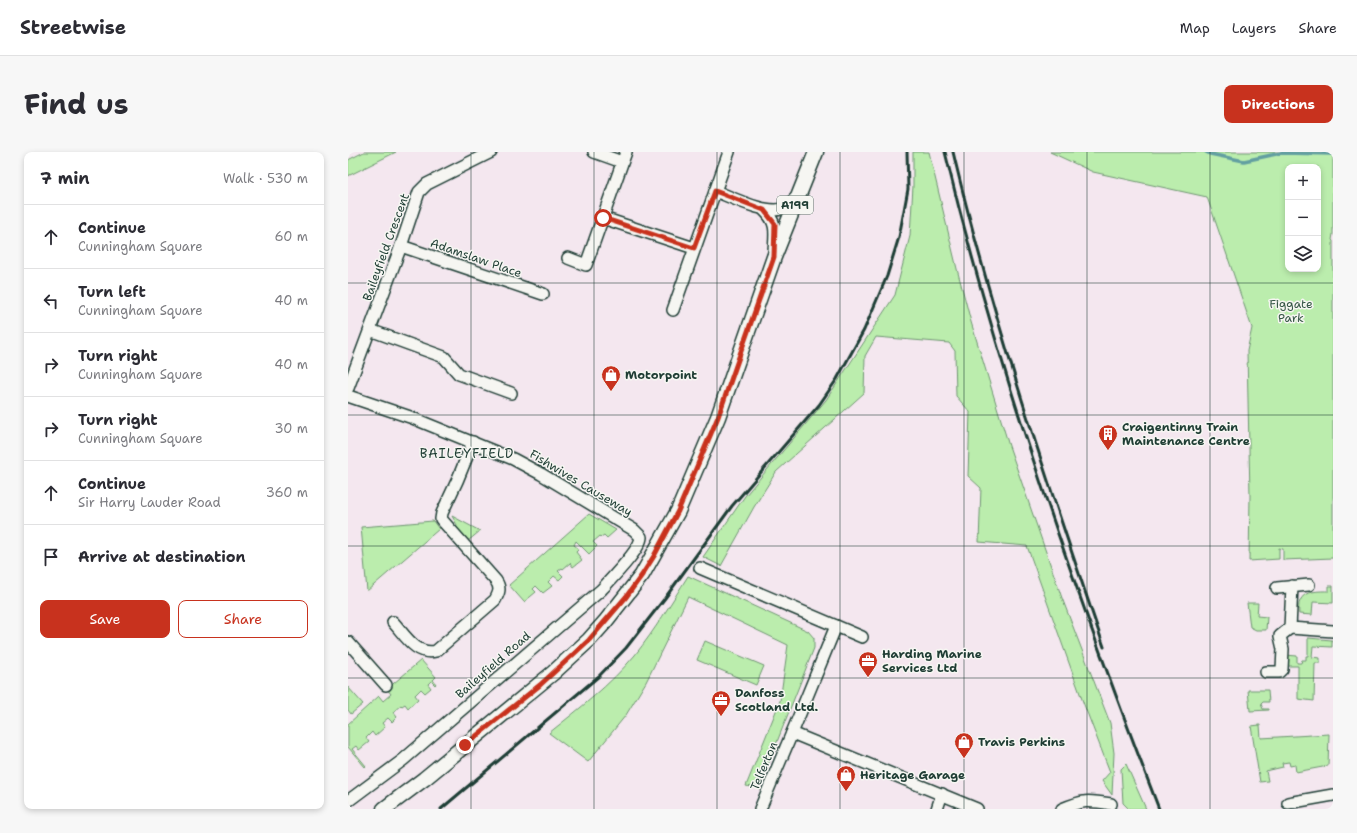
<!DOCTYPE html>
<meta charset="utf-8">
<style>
body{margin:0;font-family:"Shantell Sans",sans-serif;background:#f7f7f7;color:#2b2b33}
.controls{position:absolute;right:12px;top:12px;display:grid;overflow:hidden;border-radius:8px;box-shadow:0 2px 6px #0003}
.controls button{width:36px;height:36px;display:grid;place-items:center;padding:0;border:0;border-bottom:1px solid #e1e1e2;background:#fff;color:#2b2b33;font:20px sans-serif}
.stop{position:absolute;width:12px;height:12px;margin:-9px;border:3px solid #c8321e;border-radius:50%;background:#fff}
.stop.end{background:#c8321e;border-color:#fff;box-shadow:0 1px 4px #0008}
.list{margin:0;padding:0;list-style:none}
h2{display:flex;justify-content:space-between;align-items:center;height:52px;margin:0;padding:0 16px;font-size:17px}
h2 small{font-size:13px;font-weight:400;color:#7c7c81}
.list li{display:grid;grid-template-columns:26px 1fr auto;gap:12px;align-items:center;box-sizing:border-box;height:64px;padding:0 16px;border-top:1px solid #e1e1e2}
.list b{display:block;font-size:15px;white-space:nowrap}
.list p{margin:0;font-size:13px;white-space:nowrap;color:#7c7c81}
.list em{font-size:13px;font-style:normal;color:#7c7c81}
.actions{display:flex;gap:8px;padding:12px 16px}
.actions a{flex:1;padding:9px 0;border:1px solid #c8321e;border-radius:8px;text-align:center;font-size:14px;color:#c8321e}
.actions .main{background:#c8321e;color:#fff}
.icon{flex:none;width:22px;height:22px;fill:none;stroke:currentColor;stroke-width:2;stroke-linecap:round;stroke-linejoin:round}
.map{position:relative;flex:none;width:985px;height:657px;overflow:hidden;border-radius:8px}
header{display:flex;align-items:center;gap:24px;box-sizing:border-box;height:56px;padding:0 20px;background:#fff;border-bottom:1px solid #e1e1e2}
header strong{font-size:19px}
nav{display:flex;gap:22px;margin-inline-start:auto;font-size:14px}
.intro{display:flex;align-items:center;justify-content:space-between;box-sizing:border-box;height:96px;padding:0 24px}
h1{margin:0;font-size:28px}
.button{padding:10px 18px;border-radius:8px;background:#c8321e;color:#fff;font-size:14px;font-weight:700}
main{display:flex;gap:24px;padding:0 24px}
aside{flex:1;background:#fff;border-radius:8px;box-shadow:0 2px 6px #0003}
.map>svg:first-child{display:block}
.green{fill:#bbedad;stroke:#6d9570;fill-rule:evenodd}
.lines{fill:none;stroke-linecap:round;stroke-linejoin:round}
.stream{stroke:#629fa1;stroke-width:3.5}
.minor-casing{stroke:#1f3d34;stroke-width:14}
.major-casing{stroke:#1f3d34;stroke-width:17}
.minor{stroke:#f6f6f2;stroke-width:11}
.major{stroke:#f6f6f2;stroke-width:14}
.rail{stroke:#1f3d34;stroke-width:3}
.route{stroke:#c8321e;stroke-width:5}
.grid{fill:none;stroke:#1f3d34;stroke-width:1;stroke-opacity:0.55}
.labels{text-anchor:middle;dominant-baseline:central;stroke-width:3;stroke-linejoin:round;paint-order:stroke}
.shield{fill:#f6f6f2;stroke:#60746d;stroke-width:1}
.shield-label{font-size:11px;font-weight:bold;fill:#1f3d34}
.street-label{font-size:12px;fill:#1f3d34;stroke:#f6f6f2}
.park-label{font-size:12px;fill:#365746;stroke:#f6f6f2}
.poi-label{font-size:12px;font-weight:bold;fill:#1f3d34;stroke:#f6f6f2;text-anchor:start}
.neighbourhood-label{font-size:13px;letter-spacing:1px;fill:#1f3d34;stroke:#f6f6f2}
</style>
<header>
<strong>Streetwise</strong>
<nav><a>Map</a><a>Layers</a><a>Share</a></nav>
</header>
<div class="intro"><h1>Find us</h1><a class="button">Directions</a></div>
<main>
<aside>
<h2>7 min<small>Walk · 530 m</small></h2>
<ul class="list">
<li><svg class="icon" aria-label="ahead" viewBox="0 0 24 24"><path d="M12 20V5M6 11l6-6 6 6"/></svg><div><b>Continue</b><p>Cunningham Square</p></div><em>60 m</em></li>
<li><svg class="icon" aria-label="left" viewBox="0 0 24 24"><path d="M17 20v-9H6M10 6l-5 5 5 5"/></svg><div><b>Turn left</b><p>Cunningham Square</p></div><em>40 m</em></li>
<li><svg class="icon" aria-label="right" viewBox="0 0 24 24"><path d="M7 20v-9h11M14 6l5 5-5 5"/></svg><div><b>Turn right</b><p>Cunningham Square</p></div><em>40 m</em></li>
<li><svg class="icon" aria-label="right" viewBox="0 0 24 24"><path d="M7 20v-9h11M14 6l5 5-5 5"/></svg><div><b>Turn right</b><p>Cunningham Square</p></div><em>30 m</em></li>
<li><svg class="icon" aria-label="ahead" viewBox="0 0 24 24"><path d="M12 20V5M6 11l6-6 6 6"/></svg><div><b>Continue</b><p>Sir Harry Lauder Road</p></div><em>360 m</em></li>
<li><svg class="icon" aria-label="arrive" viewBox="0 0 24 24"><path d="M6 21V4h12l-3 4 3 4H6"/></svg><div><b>Arrive at destination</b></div></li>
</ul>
<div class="actions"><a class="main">Save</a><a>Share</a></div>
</aside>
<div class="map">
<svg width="985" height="657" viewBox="0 0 985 657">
<rect width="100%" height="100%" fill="#f4e7ef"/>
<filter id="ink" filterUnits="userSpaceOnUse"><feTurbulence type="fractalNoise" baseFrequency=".025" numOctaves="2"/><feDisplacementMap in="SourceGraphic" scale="8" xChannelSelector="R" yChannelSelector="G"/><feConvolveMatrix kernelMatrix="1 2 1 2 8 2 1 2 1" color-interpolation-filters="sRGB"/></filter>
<g filter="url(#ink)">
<!-- green -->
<g class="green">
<polygon points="16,0 48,0 0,24 0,8"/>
<polygon points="565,0 581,0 609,117 623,170 661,294 714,446 762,571 766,601 764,643 754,629 762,620 735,550 679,394 631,390 633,336 620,324 622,260 608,244 607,199 601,191 528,185 517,204 516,241 428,320 406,355 373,414 355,405 397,344 478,248 547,143 562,84 565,34"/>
<path d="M702 0H985V82L984 88 985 89V406L935 408V397L931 396V407L901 409 902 344 899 199 904 176 859 45 745 20ZM940 15H970V117H940Z"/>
<polygon points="241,362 268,378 259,386 256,383 253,385 252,384 245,390 249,394 241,402 228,389 226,393 231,397 228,400 234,408 225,415 222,411 215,417 214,416 210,419 215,424 211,428 206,424 200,430 204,434 195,441 188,434 185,437 188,440 176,450 161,433"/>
<polygon points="104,364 132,379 120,389 107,375 109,373"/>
<polygon points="85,369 91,377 19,439 13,375"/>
<path d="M340 424 460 479 466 486V496L414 628C409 634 406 636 398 634L432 549 440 493 340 445 298 530 278 563 240 610 201 581C231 557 262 533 287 503 307 478 323 451 340 424Z"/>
<path d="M981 434H985V451L965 450 964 463 951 462C951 458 950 452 952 449 956 438 972 439 981 439Z"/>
<polygon points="899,451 910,451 909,464 919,465 918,478 908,478 902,475"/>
<polygon points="960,486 984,488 984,495 965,494 964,505 972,506 972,511 967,511 966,549 950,547 950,514 938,514 938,503 949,504 949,511 953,511 954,508 958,508 958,504 960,504"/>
<polygon points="357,489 416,514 408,533 349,508"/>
<polygon points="73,508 88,525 85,528 88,532 87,533 83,529 80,532 83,536 77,541 73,537 67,543 70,547 60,556 57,552 54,554 53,553 45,560 49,565 44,570 40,566 34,571 37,575 27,584 24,580 18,586 21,590 11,598 8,594 4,597 18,614 17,615 0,595 0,572 31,544 35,549 43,542 39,537"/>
<polygon points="0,535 15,552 3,562 0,558"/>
<polygon points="900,538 920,538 921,550 915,550 913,552 915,557 921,557 921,558 902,559"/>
<polygon points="912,573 913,586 981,582 980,614 948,620 947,613 942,614 941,610 934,611 935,615 918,619 920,629 912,630 903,574"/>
<polygon points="778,612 798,657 781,657 775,651 773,617"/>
</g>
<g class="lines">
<!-- stream -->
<polyline class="stream" points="858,0 862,2 896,9 933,1 985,2"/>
<defs>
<g id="minor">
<polyline points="246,0 274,10"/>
<path d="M367 39C383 45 420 64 436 56 441 53 446 47 450 44"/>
<path d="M416 58C430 71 427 81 426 99"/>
<polyline points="255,66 346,96"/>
<polyline points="53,94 195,142"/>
<polyline points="220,106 238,113 278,0"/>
<polyline points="325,158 381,0"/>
<polyline points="22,178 96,205 111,222 163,241"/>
<polyline points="0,236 53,94 71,40 79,32 143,0"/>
<path d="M0 244 62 265 165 307 193 322 286 378 293 385C293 397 262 428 253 438L55 608 0 649"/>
<polyline points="352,416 514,485"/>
<polyline points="944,434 942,476 985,479"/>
<polyline points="929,436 961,433"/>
<path d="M45 470C57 483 68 504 88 499L147 448C151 441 153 436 148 429L93 367 94 361 109 329 125 290"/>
<polyline points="0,490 38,533"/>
<polyline points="918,520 931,520 934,517 935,497 932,484 942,476"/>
<polyline points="444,581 629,657"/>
<polyline points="940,651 985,643"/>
<polyline points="412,657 444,581 488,474"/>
<polyline points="589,657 594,642"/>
<path d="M714 657C735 648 739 648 763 652"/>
</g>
<polyline id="major" points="36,657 76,627 205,521 241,488 257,470 294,423 330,359 370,265 426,105 468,0"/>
</defs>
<!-- minor casing -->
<use href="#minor" class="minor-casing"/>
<!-- major casing -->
<use href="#major" class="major-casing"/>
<!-- minor -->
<use href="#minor" class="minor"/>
<!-- major -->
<use href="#major" class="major"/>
<!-- rail -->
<g class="rail">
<path d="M597 0C651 224 728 442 811 657"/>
<path d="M605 0C645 168 700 332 756 495"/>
<polyline points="93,657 251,524 278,496 317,446 384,354 471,253 489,227 516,178 539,124 551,85 560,37 559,0"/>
</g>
</g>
</g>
<g class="lines" filter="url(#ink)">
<!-- route -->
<polyline class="route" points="117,593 192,533 241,488 278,445 294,423 306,404 330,359 370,265 426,105 427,72 416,58 367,39 346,96 255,66"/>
</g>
<!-- grid -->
<path class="grid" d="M123 0V657M246 0V657M369 0V657M492 0V657M616 0V657M739 0V657M862 0V657M0 131H985M0 263H985M0 394H985M0 526H985"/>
<!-- icons -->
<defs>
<symbol id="shop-pin" viewBox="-11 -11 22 30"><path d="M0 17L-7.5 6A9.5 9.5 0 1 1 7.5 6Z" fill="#c8321e" stroke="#f6f6f2"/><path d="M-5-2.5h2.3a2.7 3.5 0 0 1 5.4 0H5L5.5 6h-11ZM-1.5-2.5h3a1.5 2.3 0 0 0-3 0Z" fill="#fff"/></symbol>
<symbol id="building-pin" viewBox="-11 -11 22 30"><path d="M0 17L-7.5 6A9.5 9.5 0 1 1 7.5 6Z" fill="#c8321e" stroke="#f6f6f2"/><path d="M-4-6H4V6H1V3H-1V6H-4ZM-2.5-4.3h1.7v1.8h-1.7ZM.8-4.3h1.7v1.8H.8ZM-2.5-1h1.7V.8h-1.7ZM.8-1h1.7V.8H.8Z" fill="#fff"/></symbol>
<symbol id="office-pin" viewBox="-11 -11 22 30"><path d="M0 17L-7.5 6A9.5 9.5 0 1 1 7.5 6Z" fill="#c8321e" stroke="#f6f6f2"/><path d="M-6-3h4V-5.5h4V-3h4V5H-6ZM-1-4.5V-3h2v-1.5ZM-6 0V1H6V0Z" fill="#fff"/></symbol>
</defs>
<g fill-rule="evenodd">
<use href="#shop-pin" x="252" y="212" width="22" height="30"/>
<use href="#building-pin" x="749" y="271" width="22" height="30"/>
<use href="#office-pin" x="509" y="498" width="22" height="30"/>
<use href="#office-pin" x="362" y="537" width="22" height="30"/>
<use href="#shop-pin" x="605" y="579" width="22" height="30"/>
<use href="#shop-pin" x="487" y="612" width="22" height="30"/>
</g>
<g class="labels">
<!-- shield labels -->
<rect class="shield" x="429" y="44" width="36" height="18" rx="3"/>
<g class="shield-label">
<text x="447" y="53">A199</text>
</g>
<!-- street labels -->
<g class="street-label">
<text transform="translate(38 95) rotate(-70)">Baileyfield Crescent</text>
<text transform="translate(128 106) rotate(19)">Adamslaw Place</text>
<text transform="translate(233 331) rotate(31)">Fishwives Causeway</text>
<text transform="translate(145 513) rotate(-41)">Baileyfield Road</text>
<text transform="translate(416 614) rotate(-67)">Telferton</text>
</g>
<!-- park labels -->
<g class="park-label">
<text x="943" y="152">Figgate<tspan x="943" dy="14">Park</tspan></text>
</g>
<!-- poi labels -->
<g class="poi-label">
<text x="277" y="223">Motorpoint</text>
<text x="774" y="275">Craigentinny Train<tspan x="774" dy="14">Maintenance Centre</tspan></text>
<text x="534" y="502">Harding Marine<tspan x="534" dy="14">Services Ltd</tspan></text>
<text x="387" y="541">Danfoss<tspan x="387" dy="14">Scotland Ltd.</tspan></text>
<text x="630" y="590">Travis Perkins</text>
<text x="512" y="623">Heritage Garage</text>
</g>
<!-- neighbourhood labels -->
<g class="neighbourhood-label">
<text x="119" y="301">BAILEYFIELD</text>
</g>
</g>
</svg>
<div class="controls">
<button>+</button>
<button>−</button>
<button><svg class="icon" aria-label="layers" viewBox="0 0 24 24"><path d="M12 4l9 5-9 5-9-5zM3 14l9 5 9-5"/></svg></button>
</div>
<div class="stop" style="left:255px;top:66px"></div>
<div class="stop end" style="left:117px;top:593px"></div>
</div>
</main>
